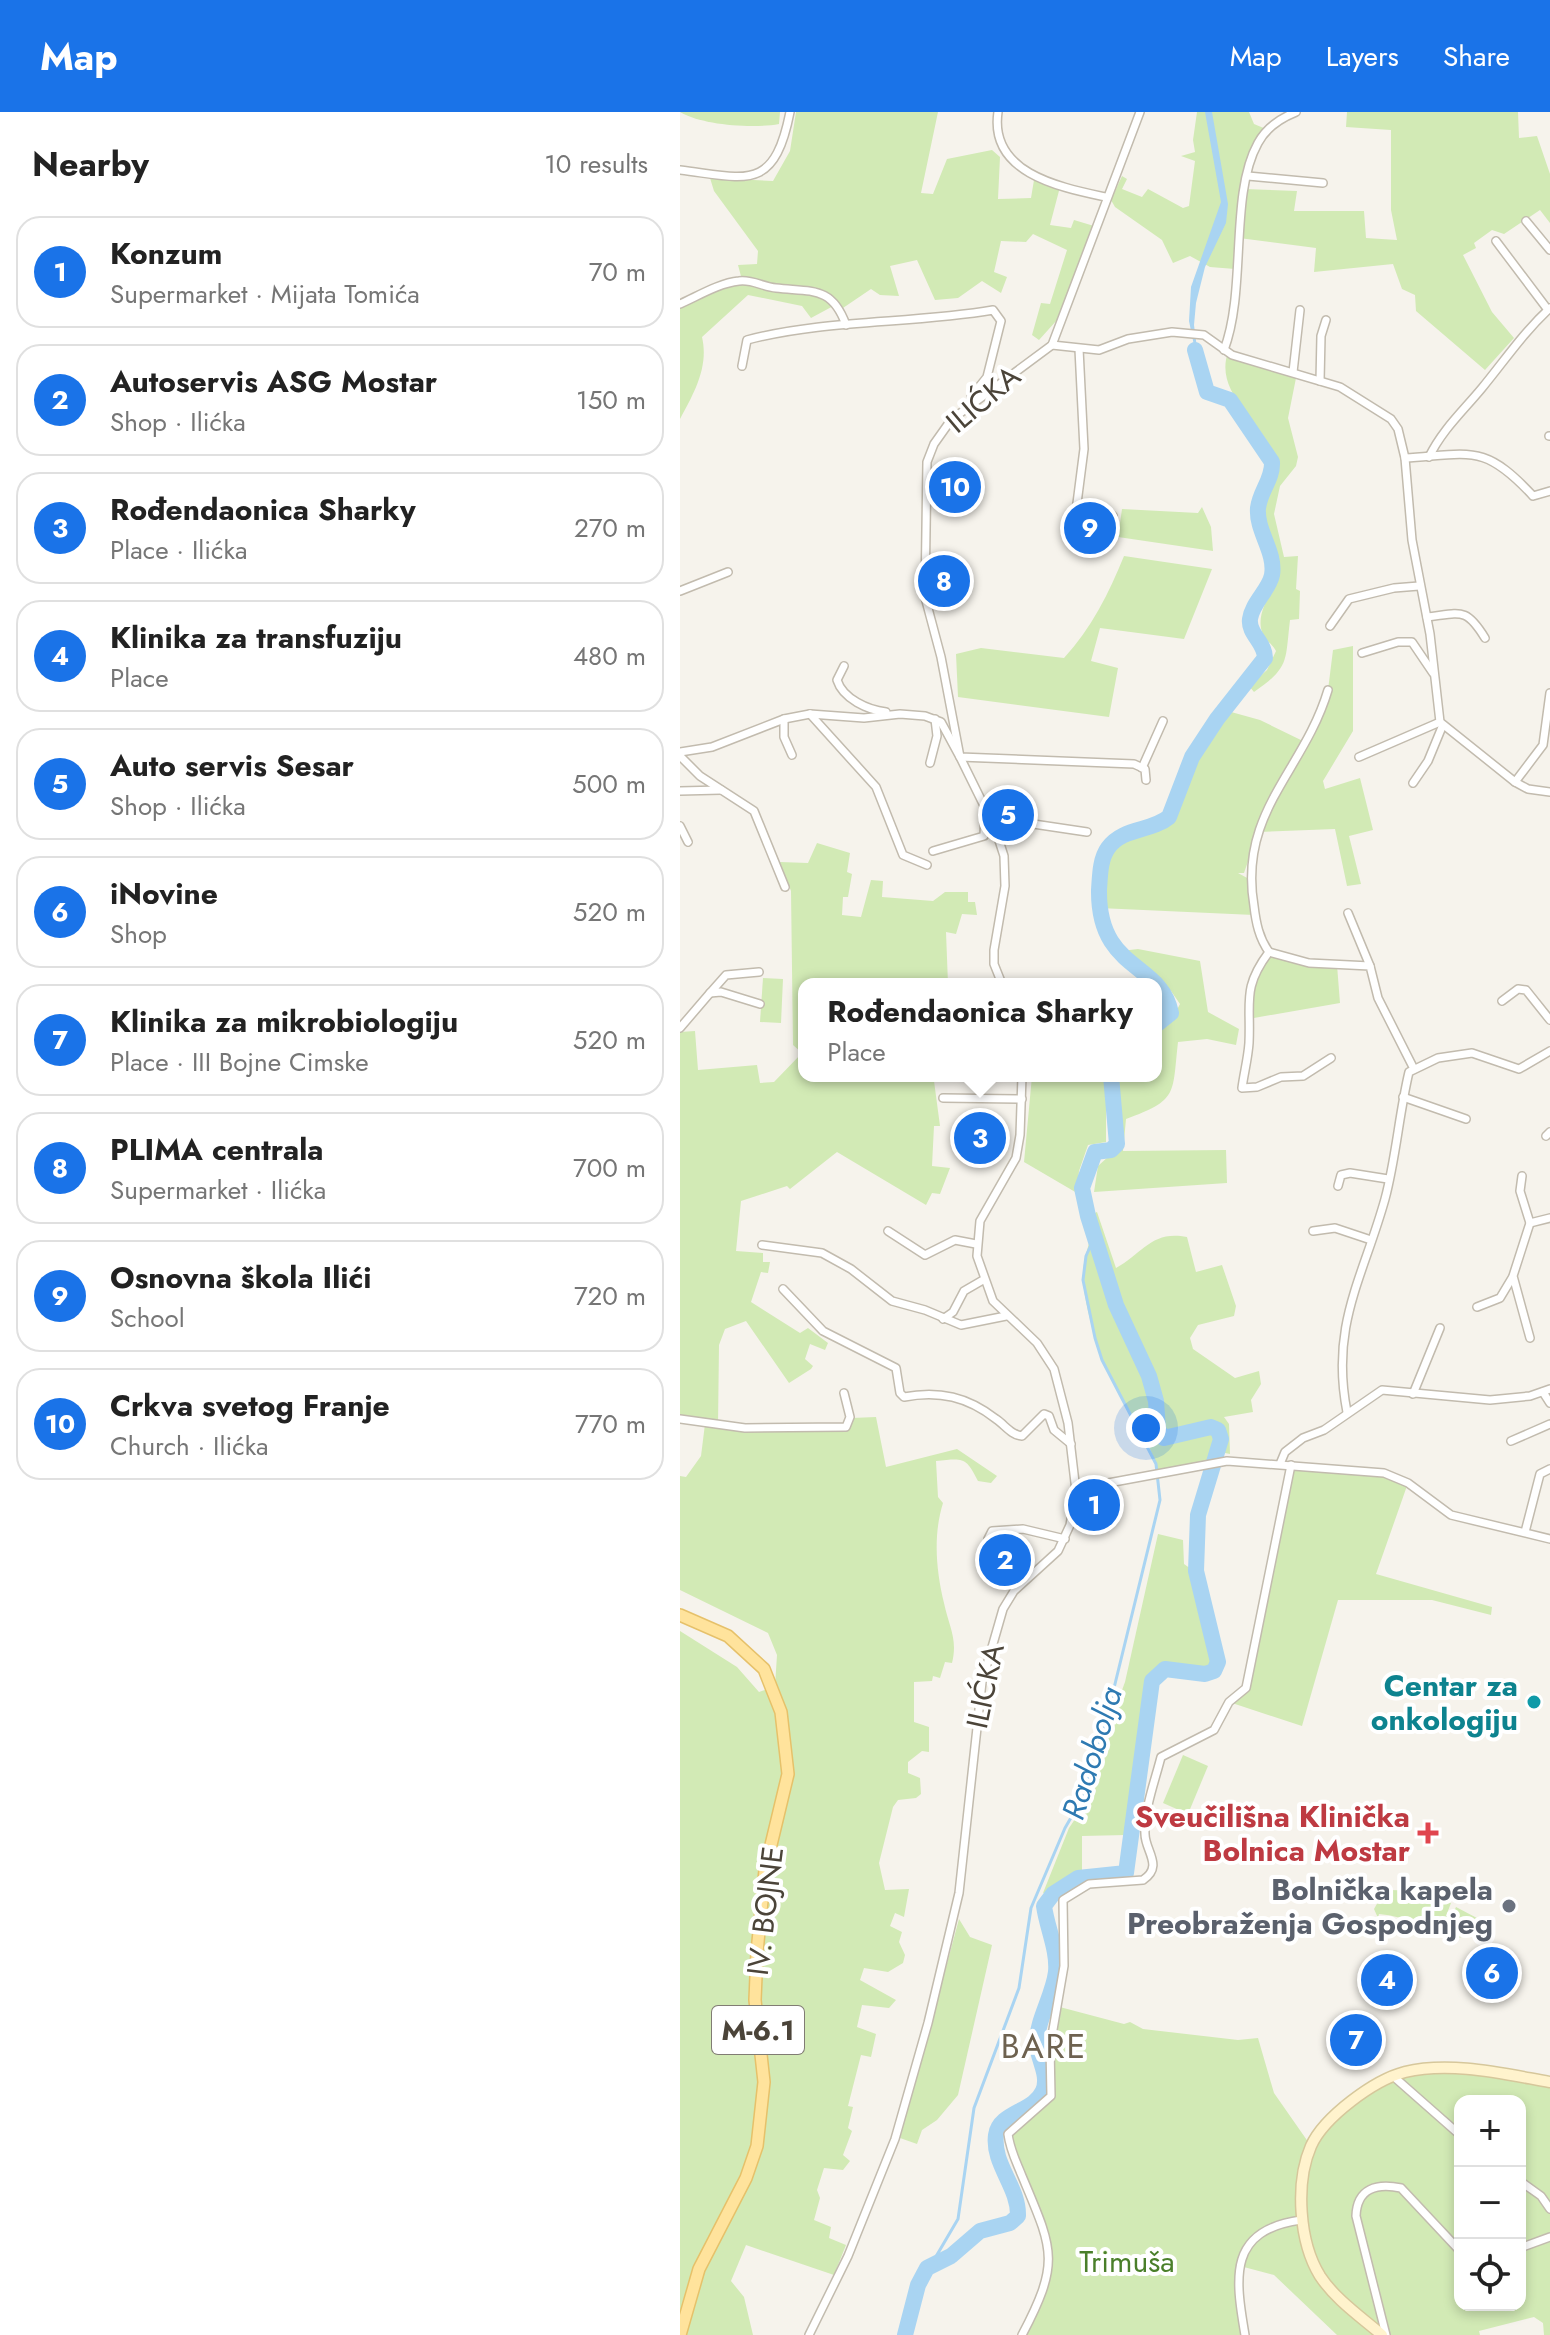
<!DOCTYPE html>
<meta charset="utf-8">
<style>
body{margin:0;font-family:Jost,sans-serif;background:#f6f6f6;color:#222}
.controls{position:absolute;right:24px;bottom:24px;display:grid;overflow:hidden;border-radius:16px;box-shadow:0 4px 12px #0003}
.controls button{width:72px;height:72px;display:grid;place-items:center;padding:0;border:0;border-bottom:2px solid #e0e0e0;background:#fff;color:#222;font:40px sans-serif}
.you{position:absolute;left:466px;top:1316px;width:28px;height:28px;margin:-20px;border:6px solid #fff;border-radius:50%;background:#1a73e8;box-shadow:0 0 0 12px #1a73e833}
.badge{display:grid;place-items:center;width:52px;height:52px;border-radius:50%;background:#1a73e8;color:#fff;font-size:26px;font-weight:700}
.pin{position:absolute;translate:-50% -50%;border:4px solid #fff;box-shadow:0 2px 8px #0006}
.popup{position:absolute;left:118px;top:866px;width:364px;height:104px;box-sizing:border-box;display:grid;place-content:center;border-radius:16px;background:#fff;filter:drop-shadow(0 2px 6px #0005);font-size:26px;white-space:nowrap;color:#767676}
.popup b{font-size:30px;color:#222}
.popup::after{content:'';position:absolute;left:50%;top:100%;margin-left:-16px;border:16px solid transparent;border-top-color:#fff}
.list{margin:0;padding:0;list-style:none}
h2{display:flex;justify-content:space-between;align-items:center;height:104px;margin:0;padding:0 32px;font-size:34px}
h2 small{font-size:26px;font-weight:400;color:#767676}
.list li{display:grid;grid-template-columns:52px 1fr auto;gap:24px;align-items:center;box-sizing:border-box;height:112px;margin:0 16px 16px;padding:0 16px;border:2px solid #e0e0e0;border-radius:24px}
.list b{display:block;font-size:30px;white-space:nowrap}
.list p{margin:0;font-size:26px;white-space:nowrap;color:#767676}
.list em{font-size:26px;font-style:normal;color:#767676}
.icon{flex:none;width:44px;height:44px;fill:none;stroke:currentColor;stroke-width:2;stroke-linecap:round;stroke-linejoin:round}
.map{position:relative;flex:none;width:870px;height:2223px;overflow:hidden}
header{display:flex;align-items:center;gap:48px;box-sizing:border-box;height:112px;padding:0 40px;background:#1a73e8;color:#fff}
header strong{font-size:38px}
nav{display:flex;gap:44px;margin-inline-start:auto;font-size:28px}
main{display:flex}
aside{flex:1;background:#fff}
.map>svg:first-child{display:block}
.green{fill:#d2eab5;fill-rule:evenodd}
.water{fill:#a9d4f2}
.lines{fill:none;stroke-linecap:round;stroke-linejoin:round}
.stream{stroke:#a9d4f2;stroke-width:3}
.river{stroke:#a9d4f2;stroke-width:16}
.street-casing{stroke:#c2bbae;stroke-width:10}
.secondary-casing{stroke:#d6c79b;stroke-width:13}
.primary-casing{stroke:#e6c16a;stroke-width:14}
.street{stroke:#fff;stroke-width:7}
.secondary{stroke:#fff3cd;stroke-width:10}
.primary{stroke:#ffe39c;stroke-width:11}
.culture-dot{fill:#0f9aa8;stroke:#fff;stroke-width:3}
.health-dot{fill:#e0444e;stroke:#fff;stroke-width:3}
.worship-dot{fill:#6b7280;stroke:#fff;stroke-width:3}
.labels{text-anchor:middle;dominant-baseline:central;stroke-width:8;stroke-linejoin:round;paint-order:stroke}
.shield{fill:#fff;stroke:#817c74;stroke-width:2}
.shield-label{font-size:28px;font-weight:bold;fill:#4b4439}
.street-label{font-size:30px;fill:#4b4439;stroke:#fff}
.culture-label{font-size:30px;font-weight:bold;fill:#0d838f;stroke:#fff;text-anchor:end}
.health-label{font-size:30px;font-weight:bold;fill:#be3a42;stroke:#fff;text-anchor:end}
.worship-label{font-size:30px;font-weight:bold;fill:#5b616d;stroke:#fff;text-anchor:end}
.park-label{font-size:30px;fill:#4a7f2a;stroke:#fff}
.water-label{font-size:32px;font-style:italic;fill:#2e7ab2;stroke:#fff}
.quarter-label{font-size:34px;letter-spacing:2px;fill:#6e6250;stroke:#fff}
</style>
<header>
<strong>Map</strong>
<nav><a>Map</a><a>Layers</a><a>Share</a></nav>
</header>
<main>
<aside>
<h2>Nearby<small>10 results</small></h2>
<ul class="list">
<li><span class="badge">1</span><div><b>Konzum</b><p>Supermarket · Mijata Tomića</p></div><em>70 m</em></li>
<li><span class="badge">2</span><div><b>Autoservis ASG Mostar</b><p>Shop · Ilićka</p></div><em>150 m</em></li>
<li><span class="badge">3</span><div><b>Rođendaonica Sharky</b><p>Place · Ilićka</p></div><em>270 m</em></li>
<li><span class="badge">4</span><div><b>Klinika za transfuziju</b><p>Place</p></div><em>480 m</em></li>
<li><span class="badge">5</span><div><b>Auto servis Sesar</b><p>Shop · Ilićka</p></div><em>500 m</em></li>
<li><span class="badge">6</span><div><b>iNovine</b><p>Shop</p></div><em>520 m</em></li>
<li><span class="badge">7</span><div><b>Klinika za mikrobiologiju</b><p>Place · III Bojne Cimske</p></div><em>520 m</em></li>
<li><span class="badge">8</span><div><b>PLIMA centrala</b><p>Supermarket · Ilićka</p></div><em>700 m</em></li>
<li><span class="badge">9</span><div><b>Osnovna škola Ilići</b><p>School</p></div><em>720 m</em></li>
<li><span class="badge">10</span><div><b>Crkva svetog Franje</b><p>Church · Ilićka</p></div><em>770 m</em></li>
</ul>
</aside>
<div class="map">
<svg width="870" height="2223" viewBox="0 0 870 2223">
<rect width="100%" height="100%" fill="#f6f3ec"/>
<!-- green -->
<g class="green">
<path d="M0 0H100L99 12C72 17 22 13 0 0Z"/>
<path d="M116 0H258L241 81 253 82 267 47 312 38 320 45 318 87 351 86 355 62 380 75 370 113 391 116 394 108 414 114 377 208 359 228 352 223 361 191 370 192 387 138 353 122 346 130 321 129 314 160 327 165 321 181 302 169 278 186 255 188 237 148 210 154 219 184 200 183 191 177 160 198 157 192 131 206 122 194 68 183 22 225C29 255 14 281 0 307V192L62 168 58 153 77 152 78 139 34 79 30 66 93 69 110 39Z"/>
<polygon points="517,0 569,0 574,12 586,17 576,31 565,77 617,79 614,99 684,99 686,126 717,128 711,98 711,18 666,15 667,0 838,0 839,26 857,24 870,62 870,111 860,98 824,122 812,118 794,131 796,136 783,143 812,200 834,226 805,258 736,199 735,183 722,177 713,152 634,160 636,136 559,126 555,157 530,155 510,144 493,151 482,128 435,95 431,88 442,64 447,67 442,77 462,85 468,77 503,96 509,94 515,49 501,44 515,40 513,28"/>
<path d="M548 240 617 261 608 306 618 345 616 354 600 374 594 402 604 445 618 444 616 477 620 479 619 507 610 508C605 550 610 555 574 580L569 574 587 558 596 539C592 531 585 529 582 520 574 496 601 473 599 449 597 431 583 415 585 396 586 377 602 362 594 343 580 307 534 281 548 240Z"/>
<polygon points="522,395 531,415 533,439 438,425 442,397 518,401"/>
<path d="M444 444 532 457 504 527 420 516 411 549 438 556 429 605 278 585 276 542 301 536 384 546C411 517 429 481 444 444Z"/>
<path d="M673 534V619L643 669 645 677 680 666 693 718 669 724 681 772 667 774 655 717 578 720 564 761H558L569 767 574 803 419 796C420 766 418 730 453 720 465 716 479 714 489 705L512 645 544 598 580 608 625 630 648 578 653 538Z"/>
<path d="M137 731 170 741 167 760 172 762 168 785H163L162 803 181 805 191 768 203 769 202 785 253 789 265 780H288V790H295L297 803 282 802 276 822 266 820 268 872H124V964H234V970L254 969 260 1014H254L252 1054 270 1056 260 1082 252 1081 246 1093 157 1040 110 1077 107 1074 61 1089 56 1139 83 1141V1150H90L88 1161 81 1160 71 1190 120 1221 128 1216 148 1231 145 1238 130 1232 125 1247 133 1254 131 1257 109 1271 66 1209 45 1217 39 1233 38 1313 166 1315 172 1306 196 1305 206 1355 277 1337 317 1364 311 1371 298 1369C286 1345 284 1346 256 1349L258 1385 263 1391C253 1423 256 1458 264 1491 269 1515 278 1527 272 1551L265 1550 260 1566 253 1564 252 1569 234 1570V1610L249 1615V1640L242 1639 228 1650V1661L240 1666 241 1682 236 1686 218 1688 213 1695 199 1751 205 1778 229 1777 224 1805 215 1801 210 1814 222 1820 219 1830 225 1843 223 1851 208 1860 184 1856 180 1868 216 1888 209 1896 182 1893 177 1915 196 1922 191 1945 181 1943 168 1994 173 1995 168 2016 172 2019 163 2043 170 2049 163 2058 144 2056 137 2078 140 2086 134 2108 151 2115 149 2126 166 2133 154 2163 66 2133 51 2169 64 2185 73 2223H0V1519L57 1555 79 1580 95 1574 97 1543 88 1521 0 1478V1364L6 1365 21 1344 25 1312 0 1307V920L15 919 18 958 77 953 80 971 94 970 122 941 113 933 111 779 100 750 128 751Z"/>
<path d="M458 837 520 849 528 900 559 917 556 933 527 927 498 930C492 982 499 988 446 1007L443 1039 546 1038 547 1071 414 1080 418 1054 440 1034 438 964H476V919L490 911 500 892 491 879 441 839Z"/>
<polygon points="589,840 657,853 660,891 568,907 569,881"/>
<polygon points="83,866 103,867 101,911 80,910"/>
<polygon points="352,964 426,964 426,1030 408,1033 399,1059 397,1081 344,1050"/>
<path d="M417 1100 436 1156C463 1141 472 1118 507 1125L516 1160 542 1153 556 1194 554 1204 518 1213 510 1226 513 1237 555 1266 579 1259 581 1272 571 1288 573 1300 544 1305 549 1312 550 1342 540 1340 537 1347 529 1346 521 1353 478 1360C467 1314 429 1277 416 1231 411 1211 403 1183 403 1164 403 1137 415 1133 408 1104Z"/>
<polygon points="611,1353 704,1361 728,1371 696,1462 812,1495 811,1503 752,1488 658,1488 622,1614 549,1590 563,1579"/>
<path d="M478 1422 503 1428 504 1452 511 1457 534 1549 531 1555C511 1560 494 1548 474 1557L468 1572 446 1723 402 1724V1761L373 1779 363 1781 389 1716 410 1685 419 1641 445 1570Z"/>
<polygon points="503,1643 528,1654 508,1702 483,1691"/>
<path d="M710 1778 742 1779 771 1791 766 1804 771 1806 776 1795 814 1815 811 1823 793 1821 773 1828C750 1818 726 1804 699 1802L698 1806 694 1797 702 1783Z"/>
<polygon points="279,1807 290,1825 312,1833 278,1983 257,2008 242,2018 237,2032 220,2026"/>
<path d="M376 1894 444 1912 450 1910 463 1917 558 1928 578 1926 594 1981 631 2034 685 1978 753 1956 870 1970V2223H864L863 2211 854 2205 799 2219 800 2223H657L594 2163 560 2154 565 2223H342L362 2182 371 2145 328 2022 371 1984ZM780 1989H840V2193H780Z"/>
</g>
<!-- water -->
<polygon class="water" points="525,0 532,0 548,92 546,111 525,155 516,191 514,213 517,236 526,255 519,258 509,209 511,175 541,90"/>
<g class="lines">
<!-- stream -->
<polyline class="stream" points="251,2153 278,2107 294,1996 339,1876 351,1796 385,1716 407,1678 411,1646 423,1621 480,1388 476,1352 422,1248 415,1226 403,1168 406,1144 414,1126"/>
<!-- river -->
<g class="river">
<path d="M476 913 491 901C481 849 418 860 419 778 420 764 420 747 428 736 443 715 471 720 489 705L512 645 537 607 585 546C585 530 568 522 570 507 572 491 589 478 592 463 596 440 576 419 578 396 580 379 593 367 592 350L550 288 527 280 515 238"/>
<path d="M225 2223 238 2173 247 2156 271 2144 300 2119 330 2111 338 2104C339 2075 312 2052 316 2023 319 2000 354 2000 363 1979 370 1963 357 1947 357 1931 357 1907 373 1884 376 1860 378 1838 367 1816 364 1794L373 1782 398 1766 446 1761 472 1569 485 1557 525 1562 534 1559 538 1550 516 1459 518 1403 541 1327 538 1318 531 1315 484 1326 478 1318 476 1289 469 1264 436 1193 408 1104 402 1076 415 1040 431 1038 437 1032 431 964"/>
</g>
<defs>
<g id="street">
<path d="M318 0C309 61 379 75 425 85"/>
<path d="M0 58C66 66 94 81 110 0"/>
<polyline points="568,64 643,71"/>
<polyline points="846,109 870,138"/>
<polyline points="816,129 868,198"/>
<path d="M0 192C18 184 39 171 59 169 72 167 83 175 96 176 132 180 152 174 166 213"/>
<polyline points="372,233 419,238 448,227 492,220 524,223 552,243 660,275 711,307 718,317 725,346 732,428 750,522 760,610 835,670 848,677 870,680"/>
<polyline points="399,237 404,337 396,399 433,404"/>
<path d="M544 238C567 178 549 83 578 31 586 16 601 6 616 0"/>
<path d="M62 254 67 228C147 207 232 212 313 198L321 209 307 265 291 285V295"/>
<polyline points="613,260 620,198"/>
<polyline points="640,269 641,224 646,208"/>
<polyline points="869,324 870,324"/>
<path d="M749 345C762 318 783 299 802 276 825 248 843 221 870 196"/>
<path d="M725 346C791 342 804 331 853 384L870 379"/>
<polyline points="0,479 48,460"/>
<path d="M747 505C781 501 786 495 805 526"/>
<polyline points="650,514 669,487 714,476 739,474"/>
<polyline points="682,541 718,530 732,530 753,561"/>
<path d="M164 554 157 568C163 587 188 598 206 600"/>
<path d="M648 578C624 659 558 700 574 794 576 811 579 826 589 840 562 876 571 890 569 931 568 946 564 961 562 976L577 975 601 965 623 964 651 946"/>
<polyline points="130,602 196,675 223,743 247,753"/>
<polyline points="104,607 104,625 112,643"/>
<polyline points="0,640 32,635 104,607 130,602 184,606 220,602 245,604 261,610 280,645 454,652 465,657 466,668"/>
<polyline points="0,644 20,664 74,699 105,775"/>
<polyline points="679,645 760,610"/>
<polyline points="250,651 257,624 255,607"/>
<polyline points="462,656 483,609"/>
<polyline points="835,670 863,633 870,581"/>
<polyline points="733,671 748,649 762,615"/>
<polyline points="0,679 41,678"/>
<polyline points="0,714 8,730"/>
<polyline points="315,716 340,710 407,720"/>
<polyline points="253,739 304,724 305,700"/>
<polyline points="668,801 690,854"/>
<polyline points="589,840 629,851 690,854 698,886 734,957"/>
<polyline points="79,860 46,863 30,881 41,880 80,892"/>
<polyline points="322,872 314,852 314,838 325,774 324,744 315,716 280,645 261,545 245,485 247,350 254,332 271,308 372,233 460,0"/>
<polyline points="822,889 838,877 846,878 870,908"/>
<polyline points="0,916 30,881"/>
<polyline points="723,985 786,1007"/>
<polyline points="263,986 342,987"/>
<polyline points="866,1024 870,1020"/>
<polyline points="842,1064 840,1079 850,1111 833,1164 850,1226"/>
<polyline points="658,1074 661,1063 670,1061 708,1067"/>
<polyline points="850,1111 870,1106"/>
<polyline points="208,1119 245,1143 275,1128 296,1132"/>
<polyline points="633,1119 655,1116 691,1128"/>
<polyline points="82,1133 142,1141 171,1157 212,1189 245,1198 281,1213 326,1204"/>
<path d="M103 1177 143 1219 216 1256 220 1281 224 1285C259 1278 288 1285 316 1307 325 1313 331 1323 342 1324L364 1302 369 1304 374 1318 391 1332"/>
<polyline points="797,1195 820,1186 832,1166"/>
<polyline points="263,1207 273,1200 284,1179 303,1168"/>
<polyline points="863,1280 870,1291"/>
<polyline points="733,1282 760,1216"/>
<path d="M667 1300C650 1213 683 1166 705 1087 716 1046 719 1002 729 960L758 946 792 941 839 957 870 939"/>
<polyline points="0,1307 65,1316 166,1315 170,1305 164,1281"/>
<polyline points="831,1329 870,1312"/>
<polyline points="600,1352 605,1340 623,1326 644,1318 702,1278 810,1288 850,1284 870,1277"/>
<polyline points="396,1377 547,1349 704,1361 728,1371 771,1403 870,1427"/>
<polyline points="845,1420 860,1362 870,1357"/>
<polyline points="310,1441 308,1427 312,1419 343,1417 385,1427"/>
<polyline points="713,1964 780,2023"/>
<polyline points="840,2069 861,2084 870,2097"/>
<polyline points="840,2136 870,2125"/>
<polyline points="129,2223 168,2144 215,2027 248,1911 279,1781 302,1570 323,1497 334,1479 378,1439 390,1413 396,1379 388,1311 374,1257 357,1231 313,1189 297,1144 300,1109 336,1046 340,1023 342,964"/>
<path d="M342 2223C381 2149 373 2138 342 2064 336 2049 330 2038 328 2022L371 1984 370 1935 384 1854 383 1788 409 1772 463 1768C484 1754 465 1739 465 1722 464 1697 475 1669 481 1645L534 1618 549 1590 566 1576 611 1353"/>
<path d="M565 2223C555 2165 548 2118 621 2108"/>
<path d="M706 2223 676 2104C677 2076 697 2071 721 2076L780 2139"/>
</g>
<path id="secondary" d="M702 2223C681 2205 655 2187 640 2164 619 2130 615 2071 631 2034 644 2005 694 1968 725 1960 771 1949 824 1962 870 1970"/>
<polyline id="primary" points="0,1503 48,1524 84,1557 101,1600 108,1662 85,1758 77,1840 75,1888 84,1970 77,2034 66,2066 19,2157 0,2223"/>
</defs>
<!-- street casing -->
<use href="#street" class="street-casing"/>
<!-- secondary casing -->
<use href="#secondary" class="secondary-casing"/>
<!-- primary casing -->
<use href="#primary" class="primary-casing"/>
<!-- street -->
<use href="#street" class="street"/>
<!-- secondary -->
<use href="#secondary" class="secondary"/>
<!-- primary -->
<use href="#primary" class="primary"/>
</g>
<!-- markers -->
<circle class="culture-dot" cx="854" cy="1590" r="8"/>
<path class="health-dot" d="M744 1709h8v8h8v8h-8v8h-8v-8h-8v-8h8z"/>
<circle class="worship-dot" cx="829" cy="1794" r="8"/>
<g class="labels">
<!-- shield labels -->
<rect class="shield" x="32" y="1894" width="92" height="48" rx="6"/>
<g class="shield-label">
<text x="78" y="1918">M-6.1</text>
</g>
<!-- street labels -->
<g class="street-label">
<text transform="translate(303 287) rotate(-40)">ILIĆKA</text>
<text transform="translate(305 1574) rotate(-78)">ILIĆKA</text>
<text transform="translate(85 1799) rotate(-83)">IV. BOJNE</text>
</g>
<!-- culture labels -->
<g class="culture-label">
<text x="838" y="1573">Centar za<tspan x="838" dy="34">onkologiju</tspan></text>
</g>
<!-- health labels -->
<g class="health-label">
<text x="730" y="1704">Sveučilišna Klinička<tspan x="730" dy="34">Bolnica Mostar</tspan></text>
</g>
<!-- worship labels -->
<g class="worship-label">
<text x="813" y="1777">Bolnička kapela<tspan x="813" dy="34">Preobraženja Gospodnjeg</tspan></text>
</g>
<!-- park labels -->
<g class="park-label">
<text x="447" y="2149">Trimuša</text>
</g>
<!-- water labels -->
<g class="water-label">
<text transform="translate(412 1641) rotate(-73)">Radobolja</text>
</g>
<!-- quarter labels -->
<g class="quarter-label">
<text x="364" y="1934">BARE</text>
</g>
</g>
</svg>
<div class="controls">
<button>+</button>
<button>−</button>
<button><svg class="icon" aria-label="locate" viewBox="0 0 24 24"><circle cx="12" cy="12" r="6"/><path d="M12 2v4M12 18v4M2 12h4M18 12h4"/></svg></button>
</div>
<div class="you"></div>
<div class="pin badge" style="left:414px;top:1393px">1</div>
<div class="pin badge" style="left:325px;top:1448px">2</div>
<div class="pin badge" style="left:300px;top:1026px">3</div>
<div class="popup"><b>Rođendaonica Sharky</b>Place</div>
<div class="pin badge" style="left:707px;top:1868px">4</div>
<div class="pin badge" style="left:328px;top:703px">5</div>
<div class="pin badge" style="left:812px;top:1861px">6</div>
<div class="pin badge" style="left:676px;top:1928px">7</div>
<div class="pin badge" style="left:264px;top:469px">8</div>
<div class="pin badge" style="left:410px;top:416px">9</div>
<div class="pin badge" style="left:275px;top:375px">10</div>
</div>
</main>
